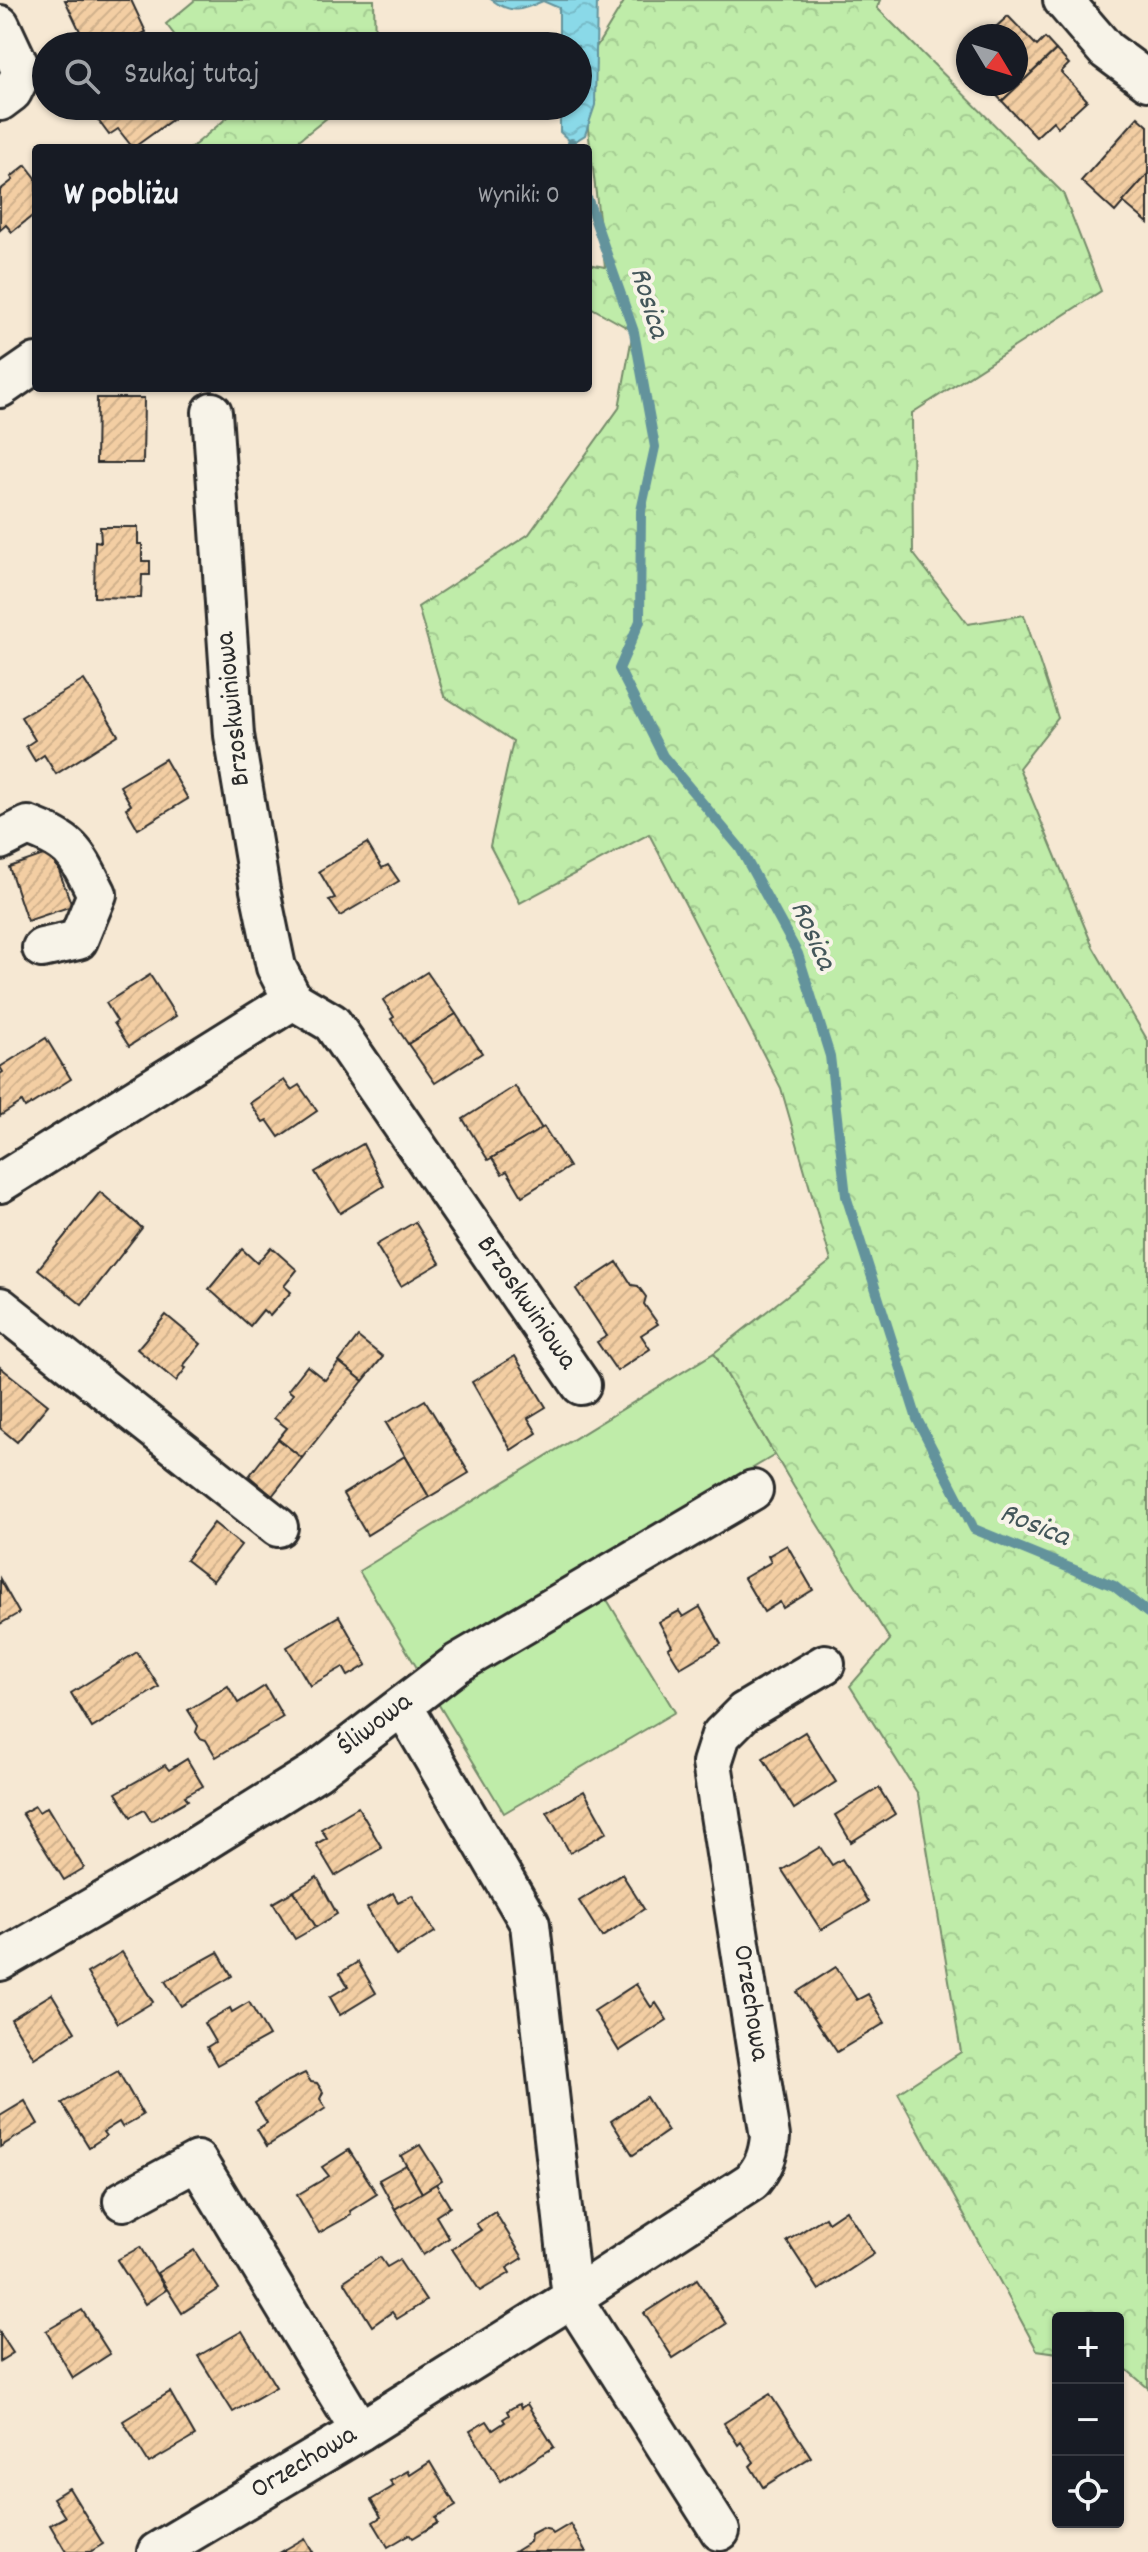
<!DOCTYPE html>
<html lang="pl">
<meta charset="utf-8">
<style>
body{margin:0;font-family:Dekko,sans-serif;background:#242831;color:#f1f3f6}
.controls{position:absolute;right:24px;bottom:24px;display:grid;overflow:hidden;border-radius:8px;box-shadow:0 2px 6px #0004}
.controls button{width:72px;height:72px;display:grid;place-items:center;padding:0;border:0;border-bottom:2px solid #363941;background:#171b24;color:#f1f3f6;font:40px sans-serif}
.compass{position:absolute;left:956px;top:24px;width:72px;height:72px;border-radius:50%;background:#171b24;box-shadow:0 2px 6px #0004;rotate:128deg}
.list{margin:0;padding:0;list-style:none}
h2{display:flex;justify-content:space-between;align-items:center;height:104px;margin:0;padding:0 32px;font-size:34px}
h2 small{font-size:26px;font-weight:400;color:#9ea1a6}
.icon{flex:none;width:44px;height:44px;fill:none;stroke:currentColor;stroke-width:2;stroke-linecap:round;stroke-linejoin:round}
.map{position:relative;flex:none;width:1148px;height:2552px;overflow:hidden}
.search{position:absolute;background:#171b24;box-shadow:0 2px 6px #0004;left:32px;top:32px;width:560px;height:88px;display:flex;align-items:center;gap:20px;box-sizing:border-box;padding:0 28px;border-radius:44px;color:#9ea1a6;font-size:30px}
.panel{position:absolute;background:#171b24;box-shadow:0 2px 6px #0004;left:32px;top:144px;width:560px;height:248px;border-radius:8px}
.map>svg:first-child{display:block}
.grass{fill:#bfeca9;stroke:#758c6a;stroke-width:2}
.forest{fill:url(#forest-crowns);stroke:#758c6a;stroke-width:2}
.water{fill:url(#water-waves);stroke:#64939c;stroke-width:2}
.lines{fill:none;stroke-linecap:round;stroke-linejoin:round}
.stream{stroke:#64939c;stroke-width:10}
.building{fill:url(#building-hatch);stroke:#2b2b2b;stroke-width:2}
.minor-casing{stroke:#2b2b2b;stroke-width:44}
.minor{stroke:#f7f3e8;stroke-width:38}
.labels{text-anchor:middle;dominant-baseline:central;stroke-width:8;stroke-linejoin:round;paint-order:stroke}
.street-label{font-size:28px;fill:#2b2b2b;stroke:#f7f3e8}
.water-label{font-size:30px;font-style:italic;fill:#43565a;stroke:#f7f3e8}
</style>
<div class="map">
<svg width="1148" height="2552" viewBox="0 0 1148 2552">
<defs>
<pattern id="forest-crowns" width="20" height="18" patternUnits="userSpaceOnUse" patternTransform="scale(2)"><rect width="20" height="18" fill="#bfeca9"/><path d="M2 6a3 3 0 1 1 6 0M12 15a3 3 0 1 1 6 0" fill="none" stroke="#a4cb92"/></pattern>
<pattern id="water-waves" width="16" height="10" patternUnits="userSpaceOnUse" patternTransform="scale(2)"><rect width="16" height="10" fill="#8ad9e8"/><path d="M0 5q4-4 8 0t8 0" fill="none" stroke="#77bac7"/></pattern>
<pattern id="building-hatch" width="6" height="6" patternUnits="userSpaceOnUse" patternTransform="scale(2)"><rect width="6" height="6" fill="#f3cea3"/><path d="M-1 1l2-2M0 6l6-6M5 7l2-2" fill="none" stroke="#d0b18c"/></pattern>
</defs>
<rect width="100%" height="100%" fill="#f6e8d3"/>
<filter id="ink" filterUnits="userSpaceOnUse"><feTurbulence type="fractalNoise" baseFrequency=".0125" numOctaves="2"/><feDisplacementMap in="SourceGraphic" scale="16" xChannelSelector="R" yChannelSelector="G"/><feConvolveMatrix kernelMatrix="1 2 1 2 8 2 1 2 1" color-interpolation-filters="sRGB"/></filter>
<g filter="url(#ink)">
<!-- grass -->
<g class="grass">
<polygon points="714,1353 775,1455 417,1668 359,1571"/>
<polygon points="606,1598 675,1712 504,1813 436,1700"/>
</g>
<!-- forest -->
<g class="forest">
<polygon points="195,0 374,0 375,46 183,46 166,24"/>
<polygon points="625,0 880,0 877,8 1063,193 1101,291 912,413 913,553 968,624 1024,615 1058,718 1019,768 1093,947 1148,1041 1148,2388 1118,2362 1118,2318 1058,2318 1058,2353 1037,2350 898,2093 961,2052 918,1794 850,1686 890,1640 794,1487 714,1353 831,1261 781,1088 649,834 520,903 490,846 513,741 444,696 418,607 529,534 619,408 633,331 592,308 588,309 588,264 605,267 581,72"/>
<polygon points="230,106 342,106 289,148 191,148 234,112"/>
</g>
<!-- water -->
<path class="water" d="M492 0H597L595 105 585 135 572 143 560 132V106H578V46H559V8L543 1C522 10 512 15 492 0Z"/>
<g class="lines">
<!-- stream -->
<g class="stream">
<polyline points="572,143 574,148"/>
<polyline points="588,200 634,332 655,447 641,511 640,621 619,669 663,756 740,848 798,954 830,1056 846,1196 917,1419 974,1529 1114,1586 1148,1613"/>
</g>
</g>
<!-- building -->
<g class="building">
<polygon points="65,0 131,0 146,32 116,46 87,46"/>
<polygon points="1008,16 1037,46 1045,38 1056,50 1002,101 986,84 1016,84 1016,36 986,36"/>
<polygon points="1056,50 1069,64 1061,72 1087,100 1058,127 1053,121 1036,137 1002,101"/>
<polygon points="108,106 163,106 173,119 133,148 118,129 109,135 95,116"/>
<polygon points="1138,117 1148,126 1148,174 1115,212 1081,181"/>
<polygon points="26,165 36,178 36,213 12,232 6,225 0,230 0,190 13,180 11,177"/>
<polygon points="1148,174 1148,223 1123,202"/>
<polygon points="97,398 144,398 143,463 96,463"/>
<polygon points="100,527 138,527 138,544 142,544 142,561 150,561 150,575 142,575 141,598 94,597 95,541 101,542"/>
<polygon points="84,680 118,735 56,774 44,755 35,761 26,746 35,740 21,717"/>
<polygon points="165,759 188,799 138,829 126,808 131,805 120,786"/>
<polygon points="367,843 382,868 388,865 399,881 340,916 329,900 335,898 319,871"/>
<polygon points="52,852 72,906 27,921 9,867"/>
<polygon points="427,972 456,1014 408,1044 391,1019 394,1017 383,1000"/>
<polygon points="150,975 176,1016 129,1046 114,1023 117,1021 106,1003"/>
<polygon points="456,1014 482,1053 435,1083 408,1044"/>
<polygon points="46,1038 71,1079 25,1108 22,1102 0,1116 0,1074 3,1072 0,1067"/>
<polygon points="284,1080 291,1090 299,1085 317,1111 279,1137 267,1120 263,1122 250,1103"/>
<polygon points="515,1086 542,1129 488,1160 463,1119"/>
<polygon points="544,1127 569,1167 522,1196 507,1171 502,1174 492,1158"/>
<polygon points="363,1144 384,1186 340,1213 315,1172"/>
<polygon points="100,1192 142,1228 82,1305 38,1269"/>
<polygon points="415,1222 440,1263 401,1286 376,1245"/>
<polygon points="271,1247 297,1270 284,1286 291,1292 270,1316 263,1310 250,1326 209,1289 242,1249 257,1263"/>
<polygon points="617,1262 632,1285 638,1286 646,1297 644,1304 658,1324 641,1335 650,1349 617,1371 597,1342 607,1336 576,1289"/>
<polygon points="166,1315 201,1344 183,1366 186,1368 176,1381 137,1349"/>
<polygon points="358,1337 383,1357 363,1381 339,1362"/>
<polygon points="515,1356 546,1407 528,1418 537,1433 511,1450 472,1382"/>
<polygon points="339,1362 363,1381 302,1458 278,1439 287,1428 274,1418 293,1394 288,1390 307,1366 325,1380"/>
<polygon points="0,1367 48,1405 17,1442 0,1428"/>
<polygon points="425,1400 469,1473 429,1497 386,1423"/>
<polygon points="278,1439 302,1458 272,1496 249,1476"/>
<polygon points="405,1456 429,1497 367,1535 343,1494"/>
<polygon points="214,1523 241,1545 213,1581 186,1560"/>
<polygon points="787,1545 813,1590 783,1608 780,1602 764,1612 744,1578 771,1562 768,1556"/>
<polygon points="0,1579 19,1613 0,1624"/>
<polygon points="700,1607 721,1644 680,1668 668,1648 672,1646 659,1622 679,1611 683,1617"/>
<polygon points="339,1616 367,1665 348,1676 343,1667 310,1686 287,1647"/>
<polygon points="137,1652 159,1687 92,1728 71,1693"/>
<polygon points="228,1686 238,1703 265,1686 283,1717 216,1757 206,1740 200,1738 196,1732 198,1726 188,1710"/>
<polygon points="805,1732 836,1782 794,1809 763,1758"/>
<polygon points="187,1759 203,1786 185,1796 188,1800 151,1821 144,1810 131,1817 116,1793 165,1765 169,1770"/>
<polygon points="879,1788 895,1814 851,1842 835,1815"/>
<polygon points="584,1791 607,1832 570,1853 547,1812"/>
<polygon points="35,1806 39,1812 47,1807 84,1868 64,1880 22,1813"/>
<polygon points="358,1807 382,1848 335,1876 316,1844 327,1838 321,1829"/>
<polygon points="820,1847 832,1865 842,1859 868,1902 821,1930 782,1870"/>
<polygon points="622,1874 644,1909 602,1937 579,1901"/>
<polygon points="317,1877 337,1914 316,1927 294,1891"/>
<polygon points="294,1891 316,1927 295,1939 273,1903"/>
<polygon points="393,1893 398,1902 412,1895 435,1932 396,1956 367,1908"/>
<polygon points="122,1952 153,2002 118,2023 87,1973"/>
<polygon points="218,1952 232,1976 181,2006 165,1981"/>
<polygon points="358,1962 376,1993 340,2015 330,1997 348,1986 340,1973"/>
<polygon points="836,1967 857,2000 868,1994 885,2023 837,2052 797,1992"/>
<polygon points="636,1984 651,2007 656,2003 667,2020 619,2051 594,2011"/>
<polygon points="52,1994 75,2032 34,2058 11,2019"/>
<polygon points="249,2002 269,2036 217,2065 207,2047 215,2042 204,2023 230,2008 232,2012"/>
<polygon points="118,2071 143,2115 122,2127 119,2122 103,2132 106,2136 89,2147 62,2103"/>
<polygon points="305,2073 311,2082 317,2083 323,2092 320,2099 326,2108 267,2146 257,2129 267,2123 255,2103 284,2083"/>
<polygon points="646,2097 668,2131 633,2155 611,2121"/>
<polygon points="25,2101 38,2124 0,2147 0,2116"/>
<polygon points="420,2145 442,2180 422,2193 401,2156"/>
<polygon points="349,2150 377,2194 350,2211 351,2215 319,2233 297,2195 329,2176 322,2167"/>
<polygon points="406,2165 422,2193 395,2209 379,2180"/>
<polygon points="436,2184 450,2207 436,2216 449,2238 423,2255 395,2209"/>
<polygon points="846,2210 874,2254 819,2290 787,2241 825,2217 828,2222"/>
<polygon points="495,2212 523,2258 507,2268 510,2273 480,2291 452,2249 481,2230 476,2224"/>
<polygon points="140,2247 166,2290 145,2304 117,2260"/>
<polygon points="194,2250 219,2289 182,2313 157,2273"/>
<polygon points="380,2257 387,2267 399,2260 426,2301 397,2319 392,2312 372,2326 344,2281"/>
<polygon points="697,2279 726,2324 673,2358 644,2313"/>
<polygon points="82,2310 110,2354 73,2378 46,2331"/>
<polygon points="242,2331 276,2387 233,2412 198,2356"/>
<polygon points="0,2333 13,2353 0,2361"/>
<polygon points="170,2392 195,2436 149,2463 123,2421"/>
<polygon points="770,2394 811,2457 763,2487 750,2466 754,2462 741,2442 738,2445 724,2423"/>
<polygon points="519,2404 521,2408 527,2404 554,2447 501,2481 470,2431 487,2421 493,2430 505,2422 503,2419 509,2415 507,2411"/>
<polygon points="430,2462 456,2506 436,2518 438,2523 413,2538 410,2534 388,2547 373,2522 381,2517 371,2500 394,2486 390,2481 408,2471 410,2475"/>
<polygon points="69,2488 103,2544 90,2552 66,2552 50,2525 65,2517 53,2498"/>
<polygon points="570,2524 586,2552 514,2552 530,2542 531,2534 542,2528 550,2530 553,2534"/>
<polygon points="305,2538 313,2552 281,2552"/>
</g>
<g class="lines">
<defs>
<g id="minor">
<polyline points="1063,0 1106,50 1148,81"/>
<polyline points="0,25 22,72 12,92 0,101"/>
<polyline points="0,388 36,363"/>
<path d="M0 840 28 826C73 842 76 853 97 894L78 940 42 948"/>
<path id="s1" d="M293 1000 332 1023 581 1385"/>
<polyline points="0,1183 293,1000 276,967 260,890 234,735 212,412"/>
<polyline points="0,1307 278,1527"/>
<path id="s2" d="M0 1961 168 1864 317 1771 458 1663 753 1490"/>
<polyline points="123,2201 197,2161 360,2431"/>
<path d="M720 2531 572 2298 752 2181C764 2166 768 2156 770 2137L712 1763 721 1735 744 1712 825 1664"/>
<path id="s3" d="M157 2552 360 2431 572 2298 530 1924 403 1706"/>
</g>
</defs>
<!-- minor casing -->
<use href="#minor" class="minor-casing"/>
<!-- minor -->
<use href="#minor" class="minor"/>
</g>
</g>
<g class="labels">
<!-- street labels -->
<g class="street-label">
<text transform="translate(235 709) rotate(-96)">Brzoskwiniowa</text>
<text stroke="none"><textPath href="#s1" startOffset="386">Brzoskwiniowa</textPath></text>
<text stroke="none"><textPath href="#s2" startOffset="444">Śliwowa</textPath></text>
<text transform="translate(749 2003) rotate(81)">Orzechowa</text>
<text stroke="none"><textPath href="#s3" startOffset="172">Orzechowa</textPath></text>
</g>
<!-- water labels -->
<g class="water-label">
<text transform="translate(647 303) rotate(73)">Rosica</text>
<text transform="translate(811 936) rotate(66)">Rosica</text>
<text transform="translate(1034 1527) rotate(22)">Rosica</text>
</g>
</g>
</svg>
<div class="controls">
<button>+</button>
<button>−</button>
<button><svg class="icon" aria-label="locate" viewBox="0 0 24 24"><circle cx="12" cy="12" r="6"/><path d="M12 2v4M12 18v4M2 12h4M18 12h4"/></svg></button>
</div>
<svg class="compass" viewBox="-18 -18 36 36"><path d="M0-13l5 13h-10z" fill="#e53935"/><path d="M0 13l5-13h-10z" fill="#9ea1a6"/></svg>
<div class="search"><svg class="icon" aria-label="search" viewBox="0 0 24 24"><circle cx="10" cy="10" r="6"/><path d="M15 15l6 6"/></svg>Szukaj tutaj</div>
<section class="panel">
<h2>W pobliżu<small>Wyniki: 0</small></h2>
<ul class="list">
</ul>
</section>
</div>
